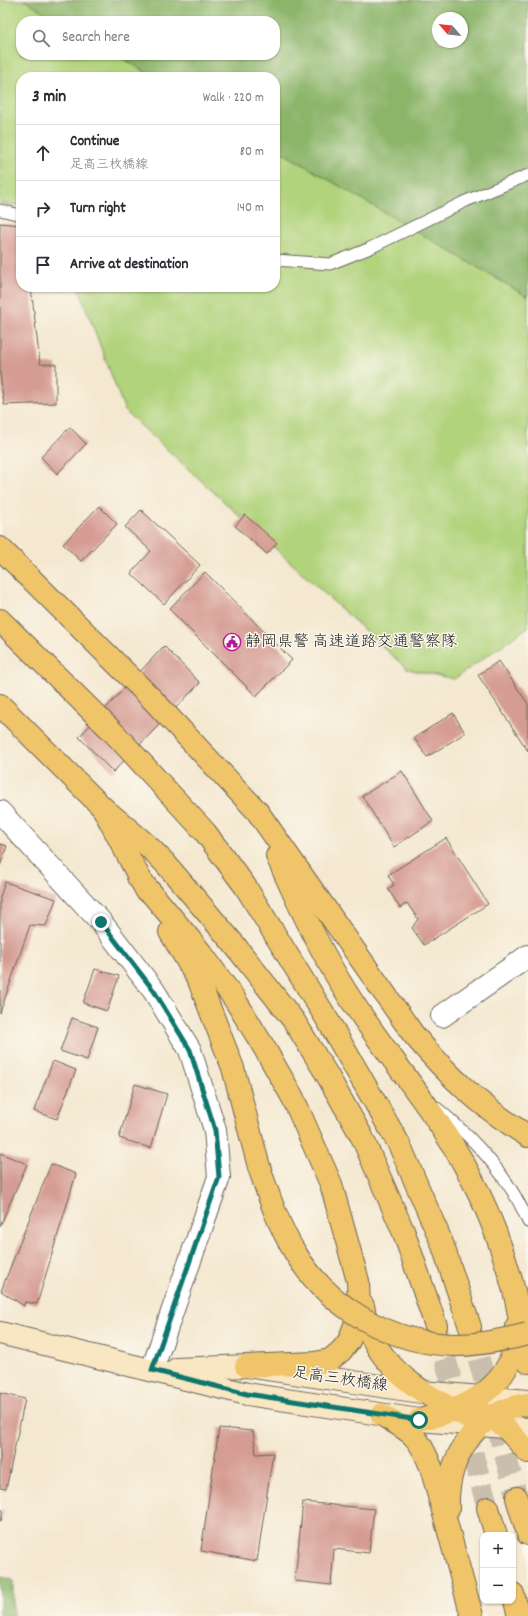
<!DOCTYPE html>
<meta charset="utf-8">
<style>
body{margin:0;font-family:Dekko,"Klee One",sans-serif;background:#f2f2f3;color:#2b2b33}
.controls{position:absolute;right:12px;bottom:12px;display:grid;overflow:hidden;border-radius:8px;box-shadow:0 1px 3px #0004}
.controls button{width:36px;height:36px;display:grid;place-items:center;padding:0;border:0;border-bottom:1px solid #e1e1e2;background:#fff;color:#2b2b33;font:20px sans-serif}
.compass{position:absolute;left:432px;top:12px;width:36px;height:36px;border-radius:50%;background:#fff;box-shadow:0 1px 3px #0004;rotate:298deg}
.stop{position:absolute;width:12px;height:12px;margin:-9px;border:3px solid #0f766e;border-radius:50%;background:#fff}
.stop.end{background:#0f766e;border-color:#fff;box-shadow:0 1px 4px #0008}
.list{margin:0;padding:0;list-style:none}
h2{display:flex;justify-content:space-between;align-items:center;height:52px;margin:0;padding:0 16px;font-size:17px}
h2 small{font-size:13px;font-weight:400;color:#7c7c81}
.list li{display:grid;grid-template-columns:26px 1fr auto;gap:12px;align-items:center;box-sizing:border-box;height:56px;padding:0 16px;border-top:1px solid #e1e1e2}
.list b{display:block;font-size:15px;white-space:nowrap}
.list p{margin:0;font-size:13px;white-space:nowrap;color:#7c7c81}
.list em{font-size:13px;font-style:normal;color:#7c7c81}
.icon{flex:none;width:22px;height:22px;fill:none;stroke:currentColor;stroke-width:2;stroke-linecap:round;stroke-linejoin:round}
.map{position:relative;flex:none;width:528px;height:1616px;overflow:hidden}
.search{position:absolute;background:#fff;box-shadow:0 1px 3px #0004;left:16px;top:16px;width:264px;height:44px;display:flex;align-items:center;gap:10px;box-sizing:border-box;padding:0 14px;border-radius:16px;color:#7c7c81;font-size:15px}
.panel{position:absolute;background:#fff;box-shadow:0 1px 3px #0004;left:16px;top:72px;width:264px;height:220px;border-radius:16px}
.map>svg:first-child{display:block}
.green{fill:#b1d37b;stroke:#66784c}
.forest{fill:#8cb56b;stroke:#546844;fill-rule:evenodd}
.building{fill:#d59c93}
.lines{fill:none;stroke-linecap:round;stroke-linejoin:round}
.highway-tunnel{stroke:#c9bfac;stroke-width:22;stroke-dasharray:22 11;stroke-linecap:butt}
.lane-casing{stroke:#68635b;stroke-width:13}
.street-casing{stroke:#68635b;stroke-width:24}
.secondary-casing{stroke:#68635b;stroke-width:24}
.highway-casing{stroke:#68635b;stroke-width:24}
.lane{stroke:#fff;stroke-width:11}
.street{stroke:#fff;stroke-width:22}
.secondary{stroke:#f9e7c3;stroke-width:22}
.highway{stroke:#f0c469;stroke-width:22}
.highway-bridge-casing{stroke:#68635b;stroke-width:24;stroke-linecap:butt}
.highway-bridge{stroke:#f0c469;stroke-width:22}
.route{stroke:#0f766e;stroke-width:5}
.labels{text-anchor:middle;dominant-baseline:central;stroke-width:3;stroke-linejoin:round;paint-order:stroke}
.poi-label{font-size:16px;fill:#1c1c1c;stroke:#fbf7ec;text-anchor:start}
.street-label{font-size:16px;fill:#1c1c1c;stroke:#fbf7ec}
</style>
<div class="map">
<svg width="528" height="1616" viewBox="0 0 528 1616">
<rect width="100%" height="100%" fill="#fbf7ec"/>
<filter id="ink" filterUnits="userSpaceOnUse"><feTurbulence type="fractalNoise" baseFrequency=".025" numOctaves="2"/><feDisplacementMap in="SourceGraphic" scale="8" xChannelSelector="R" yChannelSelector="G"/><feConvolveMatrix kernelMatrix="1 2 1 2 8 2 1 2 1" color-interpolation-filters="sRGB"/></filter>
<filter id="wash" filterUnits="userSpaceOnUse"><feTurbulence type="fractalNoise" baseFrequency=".012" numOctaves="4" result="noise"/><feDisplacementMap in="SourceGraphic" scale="16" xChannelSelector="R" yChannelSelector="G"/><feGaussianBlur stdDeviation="0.9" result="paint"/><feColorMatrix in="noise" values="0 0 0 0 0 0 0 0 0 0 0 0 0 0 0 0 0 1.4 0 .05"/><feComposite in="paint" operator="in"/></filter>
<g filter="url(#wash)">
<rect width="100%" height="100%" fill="#f4e8d0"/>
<!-- green -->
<g class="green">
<polygon points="0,0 24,0 59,21 21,21 21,55 117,55 154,77 21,77 21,205 0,204"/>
<polygon points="275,148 528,297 528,627 454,679 407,669 125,411 78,287 275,287"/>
</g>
<!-- forest -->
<g class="forest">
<path d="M24 0H528V297L275 148V77H154L117 55H275V21H59ZM438 18H462V42H438Z"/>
<polygon points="0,1576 13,1580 13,1616 0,1616"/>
</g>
<g id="blocks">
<!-- building -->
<g class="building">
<polygon points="0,223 21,225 21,287 31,287 40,364 56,364 56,403 4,405 0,373"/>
<polygon points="70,427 86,444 57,474 41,457"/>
<polygon points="99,506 117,524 81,561 63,544"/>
<polygon points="141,510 200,565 164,604 131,573 151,551 125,527"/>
<polygon points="245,515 277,543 267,554 235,526"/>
<polygon points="205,572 292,660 256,696 169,609"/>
<polygon points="164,646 200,683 113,772 79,737"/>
<polygon points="499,661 528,704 528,751 478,675"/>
<polygon points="453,713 465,733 427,757 414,738"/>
<polygon points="402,771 433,821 394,847 362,796"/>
<polygon points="446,838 488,904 424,945 412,928 418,919 407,903 400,908 388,889 394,885 388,875"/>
<polygon points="0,844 7,846 0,866"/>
<polygon points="5,882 56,899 46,926 30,925 0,1013 0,897"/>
<polygon points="95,969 119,976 107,1011 83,1003"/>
<polygon points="72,1018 98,1027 87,1060 60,1051"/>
<polygon points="53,1061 76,1070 57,1119 34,1111"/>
<polygon points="135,1084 167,1094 151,1148 119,1138"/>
<polygon points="0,1153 27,1164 0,1226"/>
<polygon points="51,1164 76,1174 37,1304 25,1302 24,1306 1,1291"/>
<polygon points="0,1393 25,1399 6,1489 0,1488"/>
<polygon points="219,1428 253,1431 256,1454 273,1453 257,1561 201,1551"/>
<polygon points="303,1502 374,1509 369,1553 334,1549 331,1585 295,1581"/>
<polygon points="0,1510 3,1510 1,1521 0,1521"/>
</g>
</g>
</g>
<g filter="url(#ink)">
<use href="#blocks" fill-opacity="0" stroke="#68635b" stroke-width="1"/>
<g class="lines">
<!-- highway-tunnel -->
<g class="highway-tunnel">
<polyline points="436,1327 488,1508"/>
<polyline points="470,1327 517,1498"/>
</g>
<defs>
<g id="lane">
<polyline points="0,210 21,215"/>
<polyline points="275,260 330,264 368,249 466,201 528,175"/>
<path d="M437 1108C473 1138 510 1177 528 1222"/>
</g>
<g id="street">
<polyline points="0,812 101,922 154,991 190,1050 215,1130 219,1177 152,1370"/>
<polyline points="442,1016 528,956"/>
</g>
<g id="secondary">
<polyline points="0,1333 247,1394 419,1420 528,1429"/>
<polyline points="177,1369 246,1366 421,1392 528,1401"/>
</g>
<g id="highway">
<path d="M0 548 151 698 257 811 413 1034C449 1077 480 1106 528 1136"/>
<polyline points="0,620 115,734 205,832 245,886 327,1019 399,1144 442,1243 470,1327"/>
<polyline points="0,705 103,808 146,890"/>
<polyline points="103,808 148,846 165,863 233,943 294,1021 326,1073 362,1137 404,1233 436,1326"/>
<path d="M277 856C298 904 320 951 348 995 386 1055 434 1108 467 1170 488 1208 503 1249 514 1291 520 1314 522 1338 528 1362"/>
<polyline points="138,877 202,954 235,1000 265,1049 293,1098 331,1184 358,1281 359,1308 355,1325 349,1341 341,1351 330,1360 315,1363 246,1366"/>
<polyline points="170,932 199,981 233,1068 259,1167"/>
<path d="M363 1306C365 1314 366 1323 369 1330 386 1377 440 1403 481 1424"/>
<polyline points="480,1411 505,1427 528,1452"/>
<path d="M382 1415C411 1432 418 1434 431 1467L472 1616"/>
<path d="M419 1420C453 1413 493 1397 509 1363 514 1352 514 1339 516 1327"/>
<polyline points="517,1498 528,1534"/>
<polyline points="488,1508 496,1535"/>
<path d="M448 1509C446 1459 475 1411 528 1404"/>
<polyline points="513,1594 519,1616"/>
</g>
</defs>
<!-- lane casing -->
<use href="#lane" class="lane-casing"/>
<!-- street casing -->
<use href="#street" class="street-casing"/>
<!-- secondary casing -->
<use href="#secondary" class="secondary-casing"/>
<!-- highway casing -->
<use href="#highway" class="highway-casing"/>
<!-- lane -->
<use href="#lane" class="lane"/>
<!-- street -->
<use href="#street" class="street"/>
<!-- secondary -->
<use href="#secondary" class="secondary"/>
<!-- highway -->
<use href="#highway" class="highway"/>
<defs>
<path id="highway-bridge" d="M259 1167C269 1197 279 1227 296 1254 329 1308 392 1344 456 1345 480 1345 504 1340 528 1334"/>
</defs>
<!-- highway-bridge casing -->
<use href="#highway-bridge" class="highway-bridge-casing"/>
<!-- highway-bridge -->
<use href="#highway-bridge" class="highway-bridge"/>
</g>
</g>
<g class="lines" filter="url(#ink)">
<!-- route -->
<polyline class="route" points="101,922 154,991 190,1050 215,1130 219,1177 152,1370 247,1394 419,1420"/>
</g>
<!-- icons -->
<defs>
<symbol id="civic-ring" viewBox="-11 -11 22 22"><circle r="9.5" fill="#fbf7ec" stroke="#b5179e" stroke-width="1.5"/><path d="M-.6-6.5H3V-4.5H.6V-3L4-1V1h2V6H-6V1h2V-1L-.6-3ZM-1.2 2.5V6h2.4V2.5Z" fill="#b5179e"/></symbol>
</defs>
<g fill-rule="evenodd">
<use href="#civic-ring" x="222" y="632" width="20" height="20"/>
</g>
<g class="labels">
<!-- poi labels -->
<g class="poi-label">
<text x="245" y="642">静岡県警 高速道路交通警察隊</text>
</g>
<!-- street labels -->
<g class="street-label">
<text transform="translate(340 1380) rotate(8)">足高三枚橋線</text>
</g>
</g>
</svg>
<div class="controls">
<button>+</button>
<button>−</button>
</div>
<svg class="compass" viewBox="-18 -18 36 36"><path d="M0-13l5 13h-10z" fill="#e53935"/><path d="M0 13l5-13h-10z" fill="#7c7c81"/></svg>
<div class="stop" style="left:419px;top:1420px"></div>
<div class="stop end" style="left:101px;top:922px"></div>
<div class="search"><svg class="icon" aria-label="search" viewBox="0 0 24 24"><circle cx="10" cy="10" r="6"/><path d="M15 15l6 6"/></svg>Search here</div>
<section class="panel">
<h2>3 min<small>Walk · 220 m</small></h2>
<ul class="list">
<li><svg class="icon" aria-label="ahead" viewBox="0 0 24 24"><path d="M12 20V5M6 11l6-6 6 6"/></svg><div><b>Continue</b><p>足高三枚橋線</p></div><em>80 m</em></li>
<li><svg class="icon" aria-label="right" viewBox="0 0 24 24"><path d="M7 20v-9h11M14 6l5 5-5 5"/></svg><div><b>Turn right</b></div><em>140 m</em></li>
<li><svg class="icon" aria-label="arrive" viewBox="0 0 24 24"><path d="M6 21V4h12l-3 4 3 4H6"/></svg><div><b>Arrive at destination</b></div></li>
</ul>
</section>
</div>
